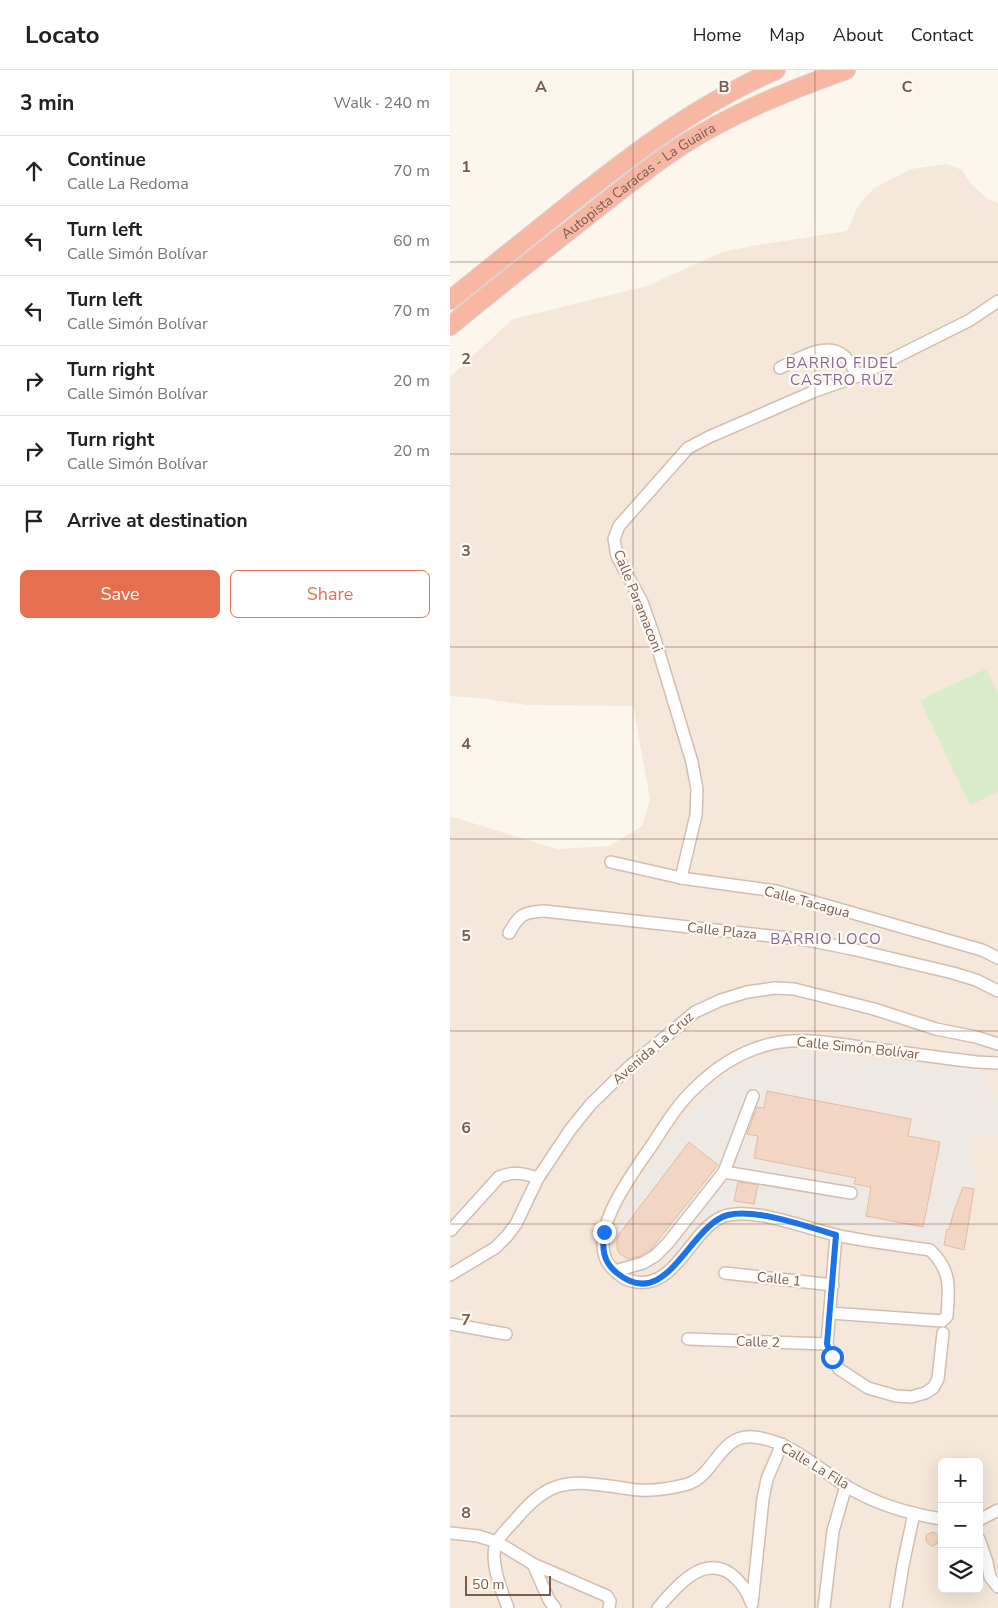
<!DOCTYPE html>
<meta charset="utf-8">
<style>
body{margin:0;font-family:"Nunito Sans",sans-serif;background:#f6f6f6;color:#202124}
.controls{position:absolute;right:15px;bottom:15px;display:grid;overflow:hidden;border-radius:8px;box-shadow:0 5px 20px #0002}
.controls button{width:45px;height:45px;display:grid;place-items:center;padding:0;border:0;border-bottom:1px solid #e0e0e0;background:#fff;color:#202124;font:25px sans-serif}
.scale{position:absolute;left:15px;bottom:12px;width:86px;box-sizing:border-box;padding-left:5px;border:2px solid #7a5c4d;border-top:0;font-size:14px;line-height:18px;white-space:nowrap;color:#7a5c4d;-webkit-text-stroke:4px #fffaf3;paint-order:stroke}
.stop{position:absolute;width:15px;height:15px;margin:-11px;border:4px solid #1a73e8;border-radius:50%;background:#fff}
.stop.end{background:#1a73e8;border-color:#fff;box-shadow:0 1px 5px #0008}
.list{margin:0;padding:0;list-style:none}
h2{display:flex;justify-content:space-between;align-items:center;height:65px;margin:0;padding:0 20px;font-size:21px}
h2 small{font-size:16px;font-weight:400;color:#757577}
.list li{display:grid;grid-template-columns:32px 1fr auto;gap:15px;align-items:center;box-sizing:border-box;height:70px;padding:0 20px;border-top:1px solid #e0e0e0}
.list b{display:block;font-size:19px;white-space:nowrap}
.list p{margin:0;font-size:16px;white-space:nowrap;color:#757577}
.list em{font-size:16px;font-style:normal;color:#757577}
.actions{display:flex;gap:10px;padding:15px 20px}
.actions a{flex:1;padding:11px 0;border:1px solid #e76f51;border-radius:8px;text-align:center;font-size:18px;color:#e76f51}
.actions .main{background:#e76f51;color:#fff}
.icon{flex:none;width:28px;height:28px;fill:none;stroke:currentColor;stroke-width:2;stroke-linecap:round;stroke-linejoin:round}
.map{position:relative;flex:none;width:548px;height:1538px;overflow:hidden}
header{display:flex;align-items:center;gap:30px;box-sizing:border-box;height:70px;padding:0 25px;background:#fff;border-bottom:1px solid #e0e0e0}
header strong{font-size:24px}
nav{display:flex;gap:28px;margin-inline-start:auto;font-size:18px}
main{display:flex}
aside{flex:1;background:#fff}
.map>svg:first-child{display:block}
.residential{fill:#f5e8da;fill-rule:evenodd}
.industrial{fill:#efe9e4}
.green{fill:#d8ecc9}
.building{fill:#f3d5c3;stroke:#e6bba3}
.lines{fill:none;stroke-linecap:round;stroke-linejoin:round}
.minor-casing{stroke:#d1beb0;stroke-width:14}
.highway-casing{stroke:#dad1cd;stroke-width:20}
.minor{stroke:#fff;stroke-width:11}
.highway{stroke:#f7b7a3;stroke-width:18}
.route{stroke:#1a73e8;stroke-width:6}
.grid{fill:none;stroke:#7a5c4d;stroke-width:1;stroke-opacity:0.55}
.labels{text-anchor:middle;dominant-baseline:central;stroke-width:4.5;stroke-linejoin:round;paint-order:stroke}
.street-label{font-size:14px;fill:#7a5c4d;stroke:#fffaf3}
.neighbourhood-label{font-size:15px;letter-spacing:1px;fill:#846695;stroke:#fffaf3}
.grid-label{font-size:16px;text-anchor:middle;font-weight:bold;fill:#7a5c4d;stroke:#fffaf3;stroke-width:4.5;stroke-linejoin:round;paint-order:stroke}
</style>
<header>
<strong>Locato</strong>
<nav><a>Home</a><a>Map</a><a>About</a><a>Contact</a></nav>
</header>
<main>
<aside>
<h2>3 min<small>Walk · 240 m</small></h2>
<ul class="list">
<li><svg class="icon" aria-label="ahead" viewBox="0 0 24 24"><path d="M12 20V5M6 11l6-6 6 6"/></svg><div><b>Continue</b><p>Calle La Redoma</p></div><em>70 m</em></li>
<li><svg class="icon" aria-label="left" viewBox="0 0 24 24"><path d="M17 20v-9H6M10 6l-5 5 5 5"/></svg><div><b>Turn left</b><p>Calle Simón Bolívar</p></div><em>60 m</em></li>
<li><svg class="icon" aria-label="left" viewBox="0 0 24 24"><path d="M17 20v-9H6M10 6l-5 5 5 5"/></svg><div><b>Turn left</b><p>Calle Simón Bolívar</p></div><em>70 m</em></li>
<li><svg class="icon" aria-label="right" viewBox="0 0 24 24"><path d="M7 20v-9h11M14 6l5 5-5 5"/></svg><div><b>Turn right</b><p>Calle Simón Bolívar</p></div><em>20 m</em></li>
<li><svg class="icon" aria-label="right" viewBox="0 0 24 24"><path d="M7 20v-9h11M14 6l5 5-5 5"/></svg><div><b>Turn right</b><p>Calle Simón Bolívar</p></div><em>20 m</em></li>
<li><svg class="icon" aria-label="arrive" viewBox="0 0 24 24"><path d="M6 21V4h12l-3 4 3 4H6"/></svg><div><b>Arrive at destination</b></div></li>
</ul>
<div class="actions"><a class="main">Save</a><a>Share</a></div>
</aside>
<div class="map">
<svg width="548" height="1538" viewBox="0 0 548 1538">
<rect width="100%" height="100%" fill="#fdf6ec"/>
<!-- residential -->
<path class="residential" d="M497 94 512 100 522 115 539 130 548 133V1538H0V748L3 747 107 779 159 776 192 756 200 729 183 636 77 635 37 629 0 626V307L63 249 197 216 272 182 302 176 397 161 408 136 424 118 461 99ZM492 1392H529V1519H492Z"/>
<!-- industrial -->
<polygon class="industrial" points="339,983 406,987 529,1000 548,1030 548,1067 518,1063 523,1086 525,1115 514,1180 456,1167 295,1136 274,1139 256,1149 241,1163 217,1194 196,1205 191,1189 183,1191 170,1184 166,1172 167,1162 175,1135 212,1077 265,1012 279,1004"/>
<!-- green -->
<polygon class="green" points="536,599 548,624 548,722 520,735 470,630"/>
<!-- building -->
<g class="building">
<polygon points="317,1021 461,1049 458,1066 490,1072 473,1157 416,1146 421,1117 404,1114 406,1108 304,1088 308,1066 297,1064 307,1037 314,1038"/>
<polygon points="239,1072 268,1095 201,1179 190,1186 178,1189 170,1184 167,1178 167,1167"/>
<polygon points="288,1112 308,1115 304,1134 284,1131"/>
<polygon points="513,1117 524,1119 514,1180 494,1175 497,1159 499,1159 504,1141"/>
<polygon points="483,1462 489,1465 488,1473 482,1476 476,1472 476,1465"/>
</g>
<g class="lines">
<defs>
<g id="minor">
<path d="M330 298C347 290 376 270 394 286 400 291 404 300 408 306"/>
<polyline points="161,792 231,808 326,821 532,880 548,888"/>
<polyline points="231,808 246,745 247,719 242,692 204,566 192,532 167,486 164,469 169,456 238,378 259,367 365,321 408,306 520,250 548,231"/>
<path d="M59 863C69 845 73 842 94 841L357 870 402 879 503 903 526 910 548 921"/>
<polyline points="274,1102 401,1123"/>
<path d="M1 1160 49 1107C64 1101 73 1103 88 1108"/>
<polyline points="386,1165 377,1274 382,1287 389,1299 418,1318 446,1326 461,1327 475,1323 483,1318 488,1309 493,1263"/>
<polyline points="165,1201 193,1193 205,1186 218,1173 274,1102 303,1026"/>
<polyline points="275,1203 383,1215"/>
<polyline points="0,1205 45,1178 57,1166 66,1154 88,1108 120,1060 141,1034 179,997 245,942 271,930 297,922 325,918 344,919 424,939 486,959 526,967 548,974"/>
<path d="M380 1243 492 1251 497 1246C499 1218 502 1201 480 1180 449 1175 417 1172 386 1165 357 1159 300 1135 272 1147 239 1161 224 1226 178 1210 172 1208 166 1202 161 1197 134 1167 182 1104 200 1078 214 1057 226 1036 244 1019 264 999 286 984 313 976 348 965 384 974 420 978 456 983 492 988 527 992L548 993"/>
<polyline points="0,1254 56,1264"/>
<polyline points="238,1269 377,1274"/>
<polyline points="529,1450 548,1440"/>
<polyline points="0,1463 28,1466 47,1472 83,1494 157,1526 160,1531 159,1538"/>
<polyline points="529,1469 537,1492 540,1507 548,1517"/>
<polyline points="83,1494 99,1530 105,1538"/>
<polyline points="302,1534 313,1429 317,1409 332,1374"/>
<path d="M58 1538C52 1522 38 1488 47 1472 51 1464 60 1456 66 1449 99 1409 119 1410 167 1417 174 1418 182 1420 189 1420 205 1421 223 1418 238 1414 265 1405 270 1364 303 1367 339 1370 366 1397 396 1416 424 1433 459 1444 492 1449"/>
<path d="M208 1538C225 1518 252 1484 281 1504 291 1512 297 1520 301 1532"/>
<polyline points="374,1538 383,1461 396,1416"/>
<polyline points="446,1538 453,1495 464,1443"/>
</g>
<g id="highway">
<path d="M0 230C39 199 77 168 116 137 185 82 245 36 326 0"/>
<path id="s1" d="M0 256C41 222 83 189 125 156 160 129 194 100 231 76 282 43 340 20 396 0"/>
</g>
</defs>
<!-- minor casing -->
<use href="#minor" class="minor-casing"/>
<!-- highway casing -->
<use href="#highway" class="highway-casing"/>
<!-- minor -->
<use href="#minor" class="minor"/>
<!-- highway -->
<use href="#highway" class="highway"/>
</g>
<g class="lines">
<!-- route -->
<path class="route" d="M154 1162C152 1179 153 1192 167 1203 217 1244 239 1155 278 1145 305 1138 359 1157 386 1165L377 1274 382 1287"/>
</g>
<!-- grid -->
<path class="grid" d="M183 0V1538M365 0V1538M0 192H548M0 384H548M0 577H548M0 769H548M0 961H548M0 1154H548M0 1346H548"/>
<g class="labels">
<!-- street labels -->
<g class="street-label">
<text stroke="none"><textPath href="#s1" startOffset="238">Autopista Caracas - La Guaira</textPath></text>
<text transform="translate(188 531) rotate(68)">Calle Paramaconi</text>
<text transform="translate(357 832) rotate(15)">Calle Tacagua</text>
<text transform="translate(272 861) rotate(6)">Calle Plaza</text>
<text transform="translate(203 978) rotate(-41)">Avenida La Cruz</text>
<text transform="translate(408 978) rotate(6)">Calle Simón Bolívar</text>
<text transform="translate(329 1209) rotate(6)">Calle 1</text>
<text transform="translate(308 1272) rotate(2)">Calle 2</text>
<text transform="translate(365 1396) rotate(31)">Calle La Fila</text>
</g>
<!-- neighbourhood labels -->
<g class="neighbourhood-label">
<text x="392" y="293">BARRIO FIDEL<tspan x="392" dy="17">CASTRO RUZ</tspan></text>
<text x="376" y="869">BARRIO LOCO</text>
</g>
</g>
<g class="grid-label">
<text x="91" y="22">A</text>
<text x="274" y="22">B</text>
<text x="457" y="22">C</text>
<text x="16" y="102">1</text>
<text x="16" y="294">2</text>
<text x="16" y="486">3</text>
<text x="16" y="679">4</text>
<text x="16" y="871">5</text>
<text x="16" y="1063">6</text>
<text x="16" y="1255">7</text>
<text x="16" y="1448">8</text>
</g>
</svg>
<div class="controls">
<button>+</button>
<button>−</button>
<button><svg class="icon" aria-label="layers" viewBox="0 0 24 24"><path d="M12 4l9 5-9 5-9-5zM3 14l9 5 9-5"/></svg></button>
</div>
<div class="scale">50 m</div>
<div class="stop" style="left:382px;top:1287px"></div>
<div class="stop end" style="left:154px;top:1162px"></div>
</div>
</main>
